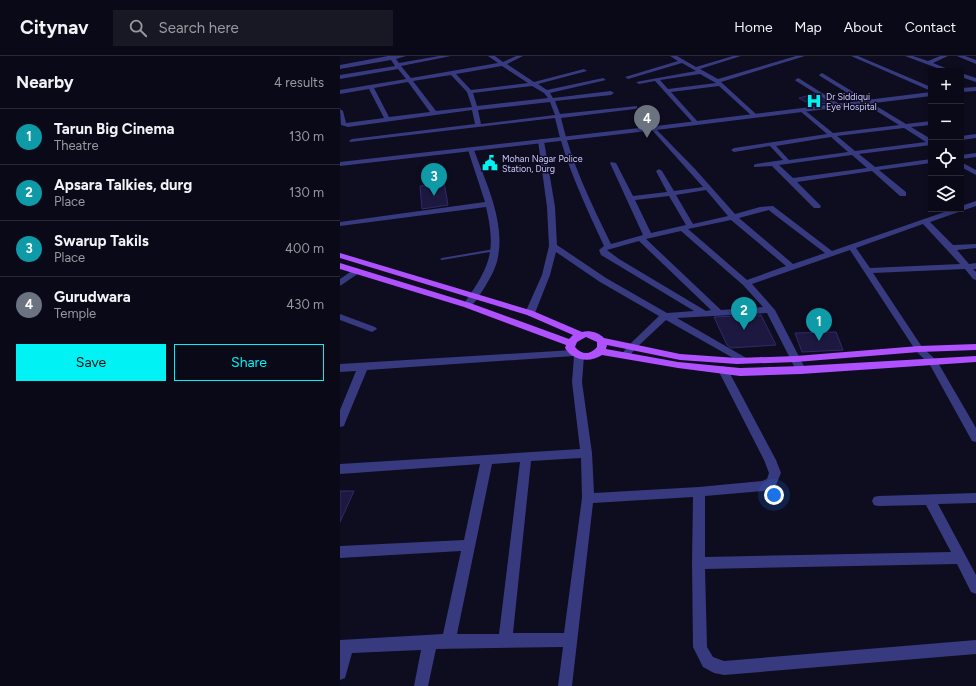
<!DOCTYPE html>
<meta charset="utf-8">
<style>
body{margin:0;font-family:Figtree,sans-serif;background:#181724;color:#f1f3f6}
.controls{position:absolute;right:12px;top:12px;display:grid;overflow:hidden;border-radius:0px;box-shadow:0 2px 6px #0003}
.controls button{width:36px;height:36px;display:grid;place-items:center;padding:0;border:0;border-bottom:1px solid #2a2a36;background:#0a0917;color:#f1f3f6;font:20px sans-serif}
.you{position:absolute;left:434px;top:439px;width:14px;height:14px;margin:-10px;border:3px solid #fff;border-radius:50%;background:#1a73e8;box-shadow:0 0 0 6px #1a73e833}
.badge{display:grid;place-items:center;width:26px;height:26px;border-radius:50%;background:#00f2f5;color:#fff;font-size:13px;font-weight:700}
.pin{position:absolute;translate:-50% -33px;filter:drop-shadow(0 1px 2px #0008)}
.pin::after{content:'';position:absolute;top:21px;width:14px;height:12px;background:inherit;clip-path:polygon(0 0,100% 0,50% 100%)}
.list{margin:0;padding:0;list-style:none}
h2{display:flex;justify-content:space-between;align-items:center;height:52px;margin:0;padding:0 16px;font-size:17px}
h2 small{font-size:13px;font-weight:400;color:#999aa1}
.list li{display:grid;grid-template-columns:26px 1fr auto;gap:12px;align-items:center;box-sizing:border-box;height:56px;padding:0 16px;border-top:1px solid #2a2a36}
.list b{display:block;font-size:15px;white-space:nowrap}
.list p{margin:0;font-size:13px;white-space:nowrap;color:#999aa1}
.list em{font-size:13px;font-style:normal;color:#999aa1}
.actions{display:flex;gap:8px;padding:12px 16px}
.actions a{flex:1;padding:9px 0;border:1px solid #00f2f5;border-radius:0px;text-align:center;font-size:14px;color:#00f2f5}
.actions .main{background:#00f2f5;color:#111}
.icon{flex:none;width:22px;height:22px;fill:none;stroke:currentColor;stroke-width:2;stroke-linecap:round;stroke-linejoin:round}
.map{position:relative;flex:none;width:636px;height:630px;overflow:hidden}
header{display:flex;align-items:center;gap:24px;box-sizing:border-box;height:56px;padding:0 20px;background:#0a0917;border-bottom:1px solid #2a2a36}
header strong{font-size:19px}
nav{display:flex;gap:22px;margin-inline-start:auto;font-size:14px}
.search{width:280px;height:36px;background:#181724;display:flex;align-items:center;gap:10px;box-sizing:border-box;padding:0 14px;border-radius:0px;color:#999aa1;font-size:15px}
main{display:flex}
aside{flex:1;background:#0a0917}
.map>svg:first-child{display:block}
.building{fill:#1d1840;stroke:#312a6c}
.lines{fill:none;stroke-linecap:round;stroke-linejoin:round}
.service{fill:#373a7e;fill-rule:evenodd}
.minor{fill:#373a7e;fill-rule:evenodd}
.tertiary{fill:#373a7e;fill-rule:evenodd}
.primary{fill:#af51ff;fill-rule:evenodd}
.labels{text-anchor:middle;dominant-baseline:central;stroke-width:3;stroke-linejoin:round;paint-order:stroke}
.far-poi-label{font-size:9px;fill:#cbcaff;stroke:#0e0c1f;text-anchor:start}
</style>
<header>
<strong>Citynav</strong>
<div class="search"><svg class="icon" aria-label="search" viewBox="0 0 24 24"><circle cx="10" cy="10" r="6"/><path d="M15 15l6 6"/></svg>Search here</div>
<nav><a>Home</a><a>Map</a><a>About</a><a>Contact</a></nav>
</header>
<main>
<aside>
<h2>Nearby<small>4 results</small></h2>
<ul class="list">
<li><span class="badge" style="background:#0f9aa8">1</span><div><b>Tarun Big Cinema</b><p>Theatre</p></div><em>130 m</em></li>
<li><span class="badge" style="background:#0f9aa8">2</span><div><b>Apsara Talkies, durg</b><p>Place</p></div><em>130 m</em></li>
<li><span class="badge" style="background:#0f9aa8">3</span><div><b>Swarup Takils</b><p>Place</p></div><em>400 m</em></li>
<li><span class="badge" style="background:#6b7280">4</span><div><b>Gurudwara</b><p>Temple</p></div><em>430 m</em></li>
</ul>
<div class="actions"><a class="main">Save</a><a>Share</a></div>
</aside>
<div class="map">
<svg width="636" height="630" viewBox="0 0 636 630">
<rect width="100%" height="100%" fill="#0e0c1f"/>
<!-- building -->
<g class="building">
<polygon points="474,38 489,47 471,49 459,42"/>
<polygon points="104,126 108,149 82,153 80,130"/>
<polygon points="421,259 436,289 391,292 387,289 374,261"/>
<polygon points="496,276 503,294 462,296 455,277"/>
<polygon points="0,435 14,435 0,466"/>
</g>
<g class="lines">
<!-- service -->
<polygon class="service" points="154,193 156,194 156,195 102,204 100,203 102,202"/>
<!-- minor -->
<g class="minor">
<path d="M48 0H66L56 3 59 7 99 0H111L61 10 71 22 158 7 148 0H155L163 6 176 0H183L167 8 194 26 244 13 247 15 198 28 207 34 263 22 266 24 210 37 213 42 271 35 274 37 271 39 215 45 220 58 297 50V52L295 53 221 62C231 106 251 147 271 188L303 179 270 107 271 106 276 107 293 140 327 136 316 115 319 113 322 115 334 135 363 131 312 74V72L314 71 355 113 395 158 420 151 433 150 492 195 613 153H621V150L636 145V150L590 166 613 189 636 188V192L617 194 629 208 636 207V213H633L636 216V224L633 223 625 213 533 217 582 291 597 305 636 372V386L632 385 590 309 576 295 510 194 412 228 435 254 466 314 461 318 456 314 427 257 337 262 408 303 410 305 408 307H402L326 264 295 293 288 302H282L280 300 289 289 319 260 260 226 216 196 210 219 195 257 190 260 187 259 185 257 202 219 209 190 207 151 198 85 201 83 204 85 215 151 217 189 266 222 327 257 354 255 261 199 259 194 264 190C245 149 225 107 215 62L10 86 9 85 12 83 135 68 132 54 8 71 1 69 0 53 3 55 6 67 44 62 29 33 0 38V34L66 23 58 13 0 23V19L55 10 51 4 0 13V9ZM162 10 188 27 131 34 116 18ZM111 19 127 36 132 51 96 55 73 25ZM68 26 90 56 49 61 34 32ZM192 30 204 37 208 42 137 50 133 37ZM210 46 215 59 141 68 138 54ZM366 134 388 160 353 168 336 139ZM329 140 346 169 311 177 295 144ZM429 154 431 156 485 197 453 208 399 162ZM391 164 446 210 407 224 348 173ZM583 168 620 208 530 212 516 192ZM341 175 403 229 423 251 381 254 306 183ZM299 185 371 254 366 255 279 203 267 194Z"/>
<path d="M330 0H337L356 11 393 0H401L360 13 378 23 456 0H465L381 26 416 58V60H412L379 30 331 36 358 66V68H354L315 25 299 28 296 26 356 15 342 7 288 23 285 21 338 5ZM360 18 376 27 328 33 320 24Z"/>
<polygon points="511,0 518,0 591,31 591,35"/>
<polygon points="565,0 573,0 588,5 600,0 608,0 593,7 613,15 605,15"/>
<polygon points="617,0 625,0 636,4 636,8"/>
<path d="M482 17 566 68 591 65V69L571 71 591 83V89L519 98 535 111 591 103V107L539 114 566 136V140H560L532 115 457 126 481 150 480 152H474L432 110 414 111V109L416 108 443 104 430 90 394 96 391 94 394 92 487 78 460 55V53L462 52 493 77 559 69 480 20 479 19ZM564 72 586 86 515 95 497 80ZM491 81 508 96 449 104 436 90ZM512 99 527 112 453 122 439 109Z"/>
<polygon points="621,17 636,22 636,26 621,21"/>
<polygon points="458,22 460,23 501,49 496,50 456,25 455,24"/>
<polygon points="636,78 636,82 621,84 621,80"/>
<path d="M129 93 134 94C146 127 165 165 158 201 156 213 149 224 143 234 139 239 134 250 127 252L123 249C149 211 157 198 146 151L0 170V166L145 146 128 94Z"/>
<polygon points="636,97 636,101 621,103 621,99"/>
<polygon points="621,106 636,114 636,119 621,111"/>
<polygon points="16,212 19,213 20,215 19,217 0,230 0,223"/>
<polygon points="0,258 35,271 37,273 32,276 0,264"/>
<path d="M233 294 242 298 244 300 242 326 252 397 254 437 359 431 422 425 427 423 429 417 424 404 378 314 383 310 387 312 436 404 441 417 436 429 423 435 365 440V501L611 496 586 449 538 450 534 449 532 445 534 441 538 440 636 437V447L598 448 636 519V538L631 536 617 508 365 513 367 591 373 601 384 605 636 584V598L384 619 374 617 363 611 353 591 352 507 353 441 253 447 232 630H218L223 591 96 593 88 630H74L81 594 12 597 5 622 0 624V584L103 578 121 495 0 502V490L124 484 140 408 0 418V408L240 393 232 326 234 300 27 314 5 367 4 370 0 371V354L16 315 0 316V308ZM241 402 242 442 224 577H173L191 405ZM180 406 159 578H117L152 408Z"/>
</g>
<!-- tertiary -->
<g class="tertiary">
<polygon points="636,31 636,35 621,36 621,32"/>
<polygon points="591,36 591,40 308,75 0,110 0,106 308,71"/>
</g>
<!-- primary -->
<path class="primary" d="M0 197 193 255 242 276C250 274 259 277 264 282L340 298 397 302 456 300 579 290 636 288V294L579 296 456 306 397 308 340 304 267 289 266 293 338 306 400 312 461 310 636 300V306L461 318 400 320 338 312 262 299C250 307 233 305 225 292L226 289 124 251 0 213V207L130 247 229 283 233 279 187 259 0 202ZM246 281 257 286V291C250 299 242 299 235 291L237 286Z"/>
</g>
<!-- icons -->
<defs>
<symbol id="hospital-bare" viewBox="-9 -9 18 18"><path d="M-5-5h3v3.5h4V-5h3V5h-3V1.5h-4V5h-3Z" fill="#00f2f5" stroke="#0e0c1f" stroke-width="2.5" paint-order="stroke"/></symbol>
<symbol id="civic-bare" viewBox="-9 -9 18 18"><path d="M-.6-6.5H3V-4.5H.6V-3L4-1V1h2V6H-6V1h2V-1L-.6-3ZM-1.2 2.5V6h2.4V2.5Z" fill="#00f2f5" stroke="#0e0c1f" stroke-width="2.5" paint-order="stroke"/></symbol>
</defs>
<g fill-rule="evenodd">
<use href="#hospital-bare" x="463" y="34" width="22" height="22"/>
<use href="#civic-bare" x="139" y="96" width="22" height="22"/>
</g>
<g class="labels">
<!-- far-poi labels -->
<g class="far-poi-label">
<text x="486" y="40">Dr Siddiqui<tspan x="486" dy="10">Eye Hospital</tspan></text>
<text x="162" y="102">Mohan Nagar Police<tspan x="162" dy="10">Station, Durg</tspan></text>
</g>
</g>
</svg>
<div class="controls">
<button>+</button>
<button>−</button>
<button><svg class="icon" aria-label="locate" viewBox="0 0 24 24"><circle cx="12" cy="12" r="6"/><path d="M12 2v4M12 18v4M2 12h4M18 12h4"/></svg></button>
<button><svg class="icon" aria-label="layers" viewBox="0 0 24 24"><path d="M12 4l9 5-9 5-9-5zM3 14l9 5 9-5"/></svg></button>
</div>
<div class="you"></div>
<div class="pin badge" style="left:479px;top:285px;background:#0f9aa8">1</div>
<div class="pin badge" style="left:404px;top:274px;background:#0f9aa8">2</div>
<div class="pin badge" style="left:94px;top:140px;background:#0f9aa8">3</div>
<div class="pin badge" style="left:307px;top:82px;background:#6b7280">4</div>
</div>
</main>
